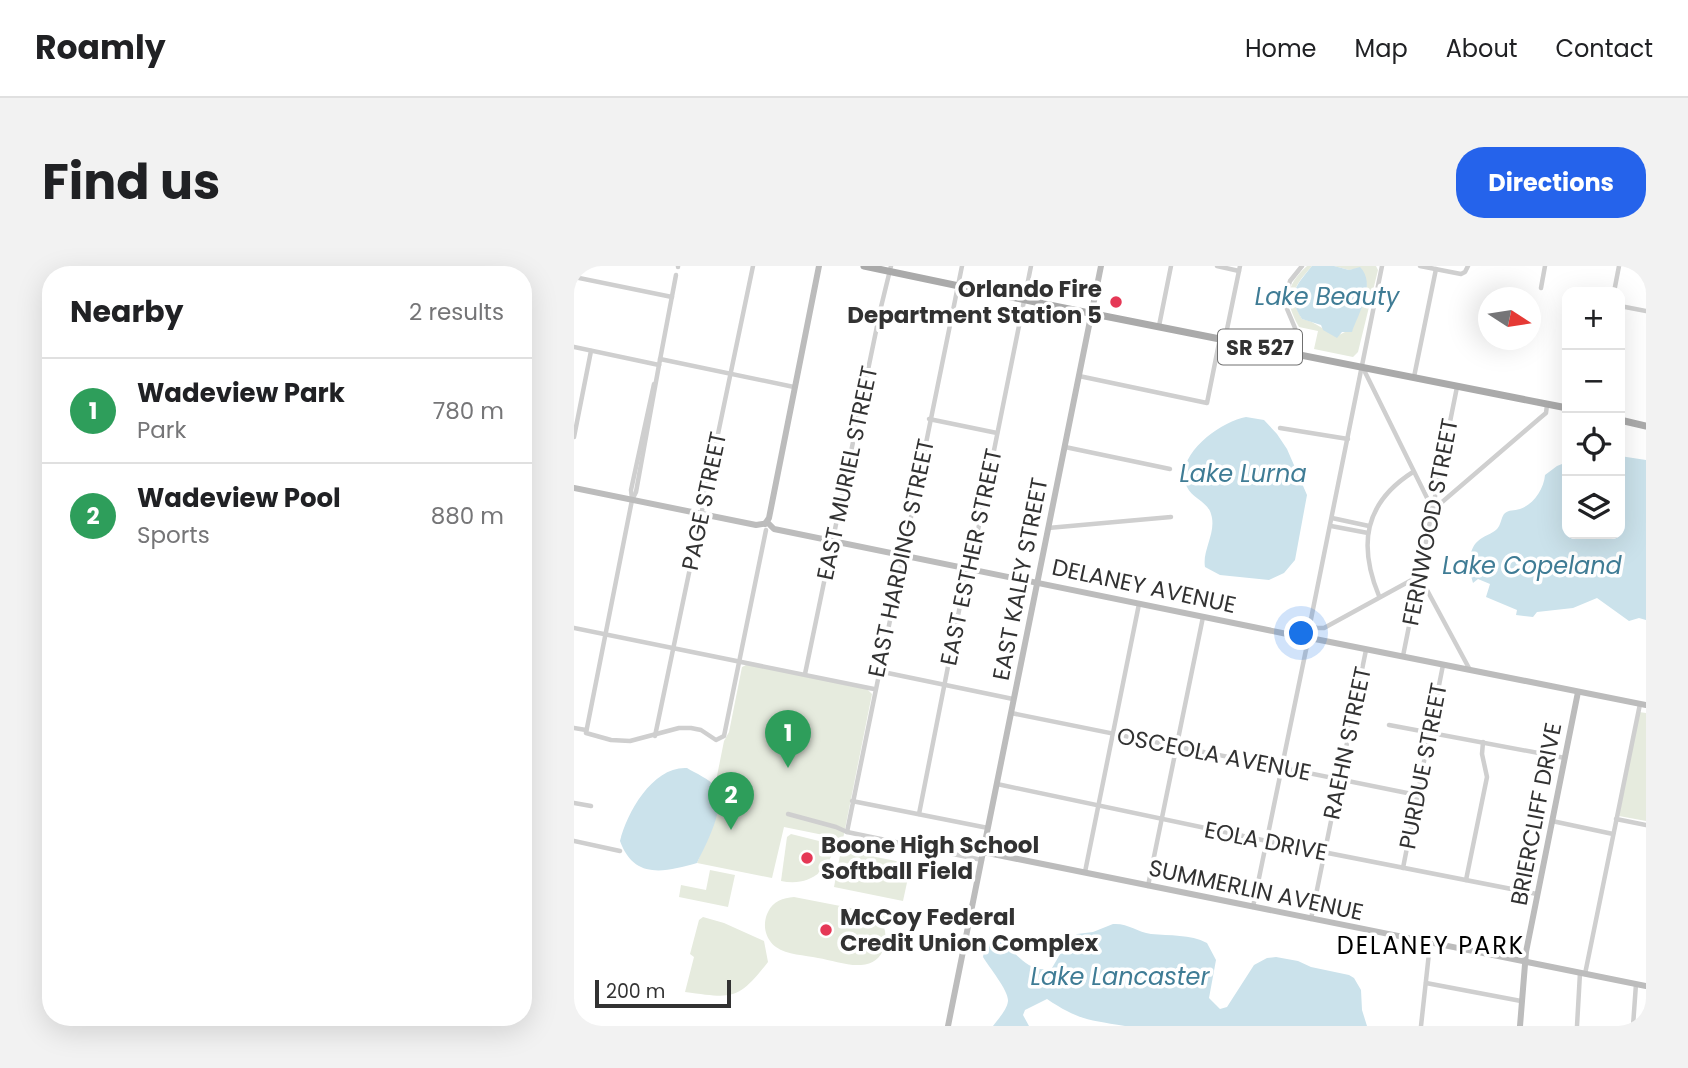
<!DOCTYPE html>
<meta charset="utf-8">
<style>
body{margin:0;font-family:Poppins,sans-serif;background:#f2f2f2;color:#202124}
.controls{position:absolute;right:21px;top:21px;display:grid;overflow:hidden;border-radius:14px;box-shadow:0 7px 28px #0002}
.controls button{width:63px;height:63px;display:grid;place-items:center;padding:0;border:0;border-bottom:2px solid #e0e0e0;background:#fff;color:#202124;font:35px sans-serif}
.compass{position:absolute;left:904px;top:21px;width:63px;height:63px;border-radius:50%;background:#fff;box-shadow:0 7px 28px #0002;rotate:102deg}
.scale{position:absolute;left:21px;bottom:18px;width:136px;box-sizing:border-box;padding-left:7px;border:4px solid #323232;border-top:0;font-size:19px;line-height:24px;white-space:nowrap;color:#323232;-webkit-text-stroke:5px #fff;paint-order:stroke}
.you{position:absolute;left:728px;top:368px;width:24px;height:24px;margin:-18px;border:5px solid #fff;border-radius:50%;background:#1a73e8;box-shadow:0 0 0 10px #1a73e833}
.badge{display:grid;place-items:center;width:46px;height:46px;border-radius:50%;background:#2563eb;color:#fff;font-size:23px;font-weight:700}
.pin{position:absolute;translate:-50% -58px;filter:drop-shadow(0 2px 4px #0008)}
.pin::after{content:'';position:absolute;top:37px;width:24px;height:21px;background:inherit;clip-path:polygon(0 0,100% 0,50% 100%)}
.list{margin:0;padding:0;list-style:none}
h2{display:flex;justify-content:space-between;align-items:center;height:91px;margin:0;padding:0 28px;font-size:30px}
h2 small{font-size:23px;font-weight:400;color:#757577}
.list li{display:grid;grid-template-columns:46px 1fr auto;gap:21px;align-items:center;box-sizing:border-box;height:105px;padding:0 28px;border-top:2px solid #e0e0e0}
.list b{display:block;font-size:26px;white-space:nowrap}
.list p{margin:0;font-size:23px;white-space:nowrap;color:#757577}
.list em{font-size:23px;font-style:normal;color:#757577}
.icon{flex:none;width:38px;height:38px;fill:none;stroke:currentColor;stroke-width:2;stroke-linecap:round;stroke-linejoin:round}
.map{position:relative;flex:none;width:1072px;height:760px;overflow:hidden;border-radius:28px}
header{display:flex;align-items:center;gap:42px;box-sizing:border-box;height:98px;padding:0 35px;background:#fff;border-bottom:2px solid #e0e0e0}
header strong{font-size:33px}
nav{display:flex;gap:38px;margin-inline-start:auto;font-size:24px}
.intro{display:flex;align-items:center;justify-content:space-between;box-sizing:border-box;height:168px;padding:0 42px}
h1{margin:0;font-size:49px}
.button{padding:18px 32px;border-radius:28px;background:#2563eb;color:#fff;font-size:24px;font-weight:700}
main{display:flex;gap:42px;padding:0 42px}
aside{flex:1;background:#fff;border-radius:28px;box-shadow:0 7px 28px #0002}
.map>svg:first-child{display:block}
.green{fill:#e6ebde}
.water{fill:#cbe2eb}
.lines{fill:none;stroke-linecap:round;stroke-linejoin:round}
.street{stroke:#cfcfcf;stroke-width:4.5}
.secondary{stroke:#bcbcbc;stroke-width:6}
.primary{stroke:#aaa;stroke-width:7}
.poi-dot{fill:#e53856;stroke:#fff;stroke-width:2.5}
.labels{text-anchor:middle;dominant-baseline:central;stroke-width:7;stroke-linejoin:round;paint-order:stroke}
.shield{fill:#fff;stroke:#707070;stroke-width:2}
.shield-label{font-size:21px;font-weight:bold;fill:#323232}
.poi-label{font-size:23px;font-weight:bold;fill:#323232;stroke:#fff;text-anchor:start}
.street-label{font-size:23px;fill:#323232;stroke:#fff}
.water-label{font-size:24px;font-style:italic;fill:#3f7c95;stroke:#fff}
.neighbourhood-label{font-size:24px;letter-spacing:2px;fill:#000;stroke:#fff}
</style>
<header>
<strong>Roamly</strong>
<nav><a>Home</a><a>Map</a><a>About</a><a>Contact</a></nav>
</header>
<div class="intro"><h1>Find us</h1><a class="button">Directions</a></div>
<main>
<aside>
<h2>Nearby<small>2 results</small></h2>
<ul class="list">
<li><span class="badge" style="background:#2e9e5b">1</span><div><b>Wadeview Park</b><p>Park</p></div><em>780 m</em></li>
<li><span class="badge" style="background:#2e9e5b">2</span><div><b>Wadeview Pool</b><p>Sports</p></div><em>880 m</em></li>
</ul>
</aside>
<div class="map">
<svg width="1072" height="760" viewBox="0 0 1072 760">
<rect width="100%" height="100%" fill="#fff"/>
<!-- green -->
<g class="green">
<path d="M733 0H738C721 20 713 27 728 53 742 55 751 67 765 69L773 65 777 66 779 62C783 41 802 22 786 2L775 4 760 0H802L804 4 784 86 779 91 740 83 744 65 725 61C711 35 710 21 733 0Z"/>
<polygon points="174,398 293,423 298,428 269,573 210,561 198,612 123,597 144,545 144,527 141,520 150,475 155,466 168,401"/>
<polygon points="1065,446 1072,447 1072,555 1045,550"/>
<path d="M217 568 261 579C255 605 235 621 207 615L213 571Z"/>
<polygon points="267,584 337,598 329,635 260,621"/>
<polygon points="136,604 161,609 154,641 105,631 107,619 132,624"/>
<path d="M220 631 323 651 321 656 307 654C317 672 311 698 287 699 273 700 257 694 244 692 231 689 213 689 202 681 191 673 188 658 194 646 199 635 209 632 220 631Z"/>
<path d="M129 651 150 657 190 675 194 696C163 736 158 732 111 726L120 691 116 688 125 654Z"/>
</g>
<!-- water -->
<g class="water">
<path d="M738 0H760L775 4 786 1C803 18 784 48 778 66H768L763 72 749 64 747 59 728 53C712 28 722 20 738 0Z"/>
<path d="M672 151 690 154 703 168 713 183 733 229 721 294 710 307 695 314 646 309 631 301C628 284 643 266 637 248 634 236 618 232 613 221 598 190 646 156 672 151Z"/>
<path d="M1046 190 1072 194V354L1065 352 1055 355 1023 332 999 342 963 346 959 351 942 349 943 344 912 331 916 318 904 313 899 317C895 305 893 284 904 275 909 270 918 268 923 263 927 259 927 252 930 248 935 243 940 245 946 243 959 239 970 223 971 209L983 200 993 196V268H1046Z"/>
<path d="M113 502C121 507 136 513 141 521 154 539 131 580 123 597 91 606 60 614 46 575 53 546 79 500 113 502Z"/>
<path d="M539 658C554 657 563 666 577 668 596 670 616 668 633 677L642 694 635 732 646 743 653 741 680 699 693 692 702 691 724 695 737 701 775 709 780 712 787 724 788 744 793 760H551C515 754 504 754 473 733L451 744 449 749 455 760H419C424 753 433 744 434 735 435 725 415 701 409 691L411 679 424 675 430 677C444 690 457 708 478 702L489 683 503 668 519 666Z"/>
</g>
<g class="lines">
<!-- street -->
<g class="street">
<polyline points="643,0 665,5"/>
<polyline points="846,0 887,8 891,6 894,0"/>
<polyline points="104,1 104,0"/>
<polyline points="0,11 98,31"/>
<polyline points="967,22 971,0"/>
<polyline points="1040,26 1045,0"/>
<polyline points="1046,40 1072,45"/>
<polyline points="585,60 597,0"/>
<polyline points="651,73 666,0"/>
<polyline points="0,81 85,99"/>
<polyline points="718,87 721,62 713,43 712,29 716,15 728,0"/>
<polyline points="86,93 220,121"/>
<polyline points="85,99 62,226 58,234 12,467 37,474 56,475 105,462 117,462 127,464 142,474 150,470 192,264"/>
<polyline points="85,99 102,9"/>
<polyline points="789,102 858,242"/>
<polyline points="505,110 633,137 646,72"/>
<polyline points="840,111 862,3"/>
<polyline points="355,153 423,167"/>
<polyline points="706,162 774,173"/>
<polyline points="0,171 17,85"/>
<polyline points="491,181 596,203"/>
<polyline points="58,233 57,224 80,118"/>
<polyline points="860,243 966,152 972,147 973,139"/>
<polyline points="758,252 795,260"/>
<polyline points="757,260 794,267"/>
<polyline points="474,262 597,251"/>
<polyline points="846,311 896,404"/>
<path d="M805 330C784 279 790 237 839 206"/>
<polyline points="737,359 743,362 750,362 845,310"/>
<polyline points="0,362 300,423"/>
<polyline points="734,368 808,0"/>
<polyline points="829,390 883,121"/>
<polyline points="304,405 439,433"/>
<polyline points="231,408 307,41 317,0"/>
<polyline points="437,447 843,529"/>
<polyline points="815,459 991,492"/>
<polyline points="0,462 12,464"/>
<polyline points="81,470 179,0"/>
<polyline points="423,518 693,575 963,628"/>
<polyline points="278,535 414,562"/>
<polyline points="0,537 17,540"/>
<polyline points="214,548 262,561 273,566 408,594"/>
<polyline points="345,548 392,309 398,294 457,0"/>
<polyline points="1042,553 1072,559"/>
<polyline points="978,555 1039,568"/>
<polyline points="273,566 388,0"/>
<polyline points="0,575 46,585"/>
<polyline points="829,602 869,399"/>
<polyline points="511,606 565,338"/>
<polyline points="892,614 913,511 908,488 909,476"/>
<polyline points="574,620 629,351"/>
<polyline points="679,641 733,379 736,375"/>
<polyline points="737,653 792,384"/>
<polyline points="1011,708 1066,438"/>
<polyline points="852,717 947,735"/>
<polyline points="847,760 856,678"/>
<polyline points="1003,760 1006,707"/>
<polyline points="1059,760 1062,718"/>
</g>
<!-- secondary -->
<g class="secondary">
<polyline points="0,222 182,259 194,257 200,263 713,368 727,371 734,368 741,373 1072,439"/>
<polyline points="191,258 195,252 245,0"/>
<polyline points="409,586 1072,720"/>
<polyline points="374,760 527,0"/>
<polyline points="946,760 952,686 1004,426"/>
</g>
<!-- primary -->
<g class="primary">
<polyline points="290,0 485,41 993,142"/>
<polyline points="1046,154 1072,160"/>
</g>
</g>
<!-- markers -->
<g class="poi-dot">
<circle cx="542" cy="36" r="7"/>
<circle cx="233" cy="592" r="7"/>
<circle cx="252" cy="664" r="7"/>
</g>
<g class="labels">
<!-- shield labels -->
<rect class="shield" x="644" y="63.5" width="84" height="35" rx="5"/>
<g class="shield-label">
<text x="686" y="81">SR 527</text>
</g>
<!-- poi labels -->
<g class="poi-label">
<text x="528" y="23" text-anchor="end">Orlando Fire<tspan x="528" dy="26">Department Station 5</tspan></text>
<text x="247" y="579">Boone High School<tspan x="247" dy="26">Softball Field</tspan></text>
<text x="266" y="651">McCoy Federal<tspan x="266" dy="26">Credit Union Complex</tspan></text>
</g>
<!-- street labels -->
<g class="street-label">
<text transform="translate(273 207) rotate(-78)">EAST MURIEL STREET</text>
<text transform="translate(130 235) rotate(-78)">PAGE STREET</text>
<text transform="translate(856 256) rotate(-79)">FERNWOOD STREET</text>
<text transform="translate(397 291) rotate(-78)">EAST ESTHER STREET</text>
<text transform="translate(327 292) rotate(-78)">EAST HARDING STREET</text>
<text transform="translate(446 313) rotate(-79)">EAST KALEY STREET</text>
<text transform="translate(570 320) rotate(12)">DELANEY AVENUE</text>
<text transform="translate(773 477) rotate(-78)">RAEHN STREET</text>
<text transform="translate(640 488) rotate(11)">OSCEOLA AVENUE</text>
<text transform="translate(849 500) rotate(-79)">PURDUE STREET</text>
<text transform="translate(962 548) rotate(-79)">BRIERCLIFF DRIVE</text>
<text transform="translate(692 575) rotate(11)">EOLA DRIVE</text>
<text transform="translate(682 624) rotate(12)">SUMMERLIN AVENUE</text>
</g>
<!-- water labels -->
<g class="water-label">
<text x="753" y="30">Lake Beauty</text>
<text x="669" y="207">Lake Lurna</text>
<text x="958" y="299">Lake Copeland</text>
<text x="546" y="710">Lake Lancaster</text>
</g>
<!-- neighbourhood labels -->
<g class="neighbourhood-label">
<text x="857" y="679">DELANEY PARK</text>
</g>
</g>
</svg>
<div class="controls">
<button>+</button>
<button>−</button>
<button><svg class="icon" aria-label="locate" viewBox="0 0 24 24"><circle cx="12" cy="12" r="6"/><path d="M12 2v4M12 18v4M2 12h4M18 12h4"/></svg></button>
<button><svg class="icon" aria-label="layers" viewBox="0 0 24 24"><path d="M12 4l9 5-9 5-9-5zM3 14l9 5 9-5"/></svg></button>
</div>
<svg class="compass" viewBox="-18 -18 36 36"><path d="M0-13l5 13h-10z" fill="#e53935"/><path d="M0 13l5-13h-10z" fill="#757577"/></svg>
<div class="scale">200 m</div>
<div class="you"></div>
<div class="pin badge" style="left:214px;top:502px;background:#2e9e5b">1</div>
<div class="pin badge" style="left:157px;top:564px;background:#2e9e5b">2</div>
</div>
</main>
